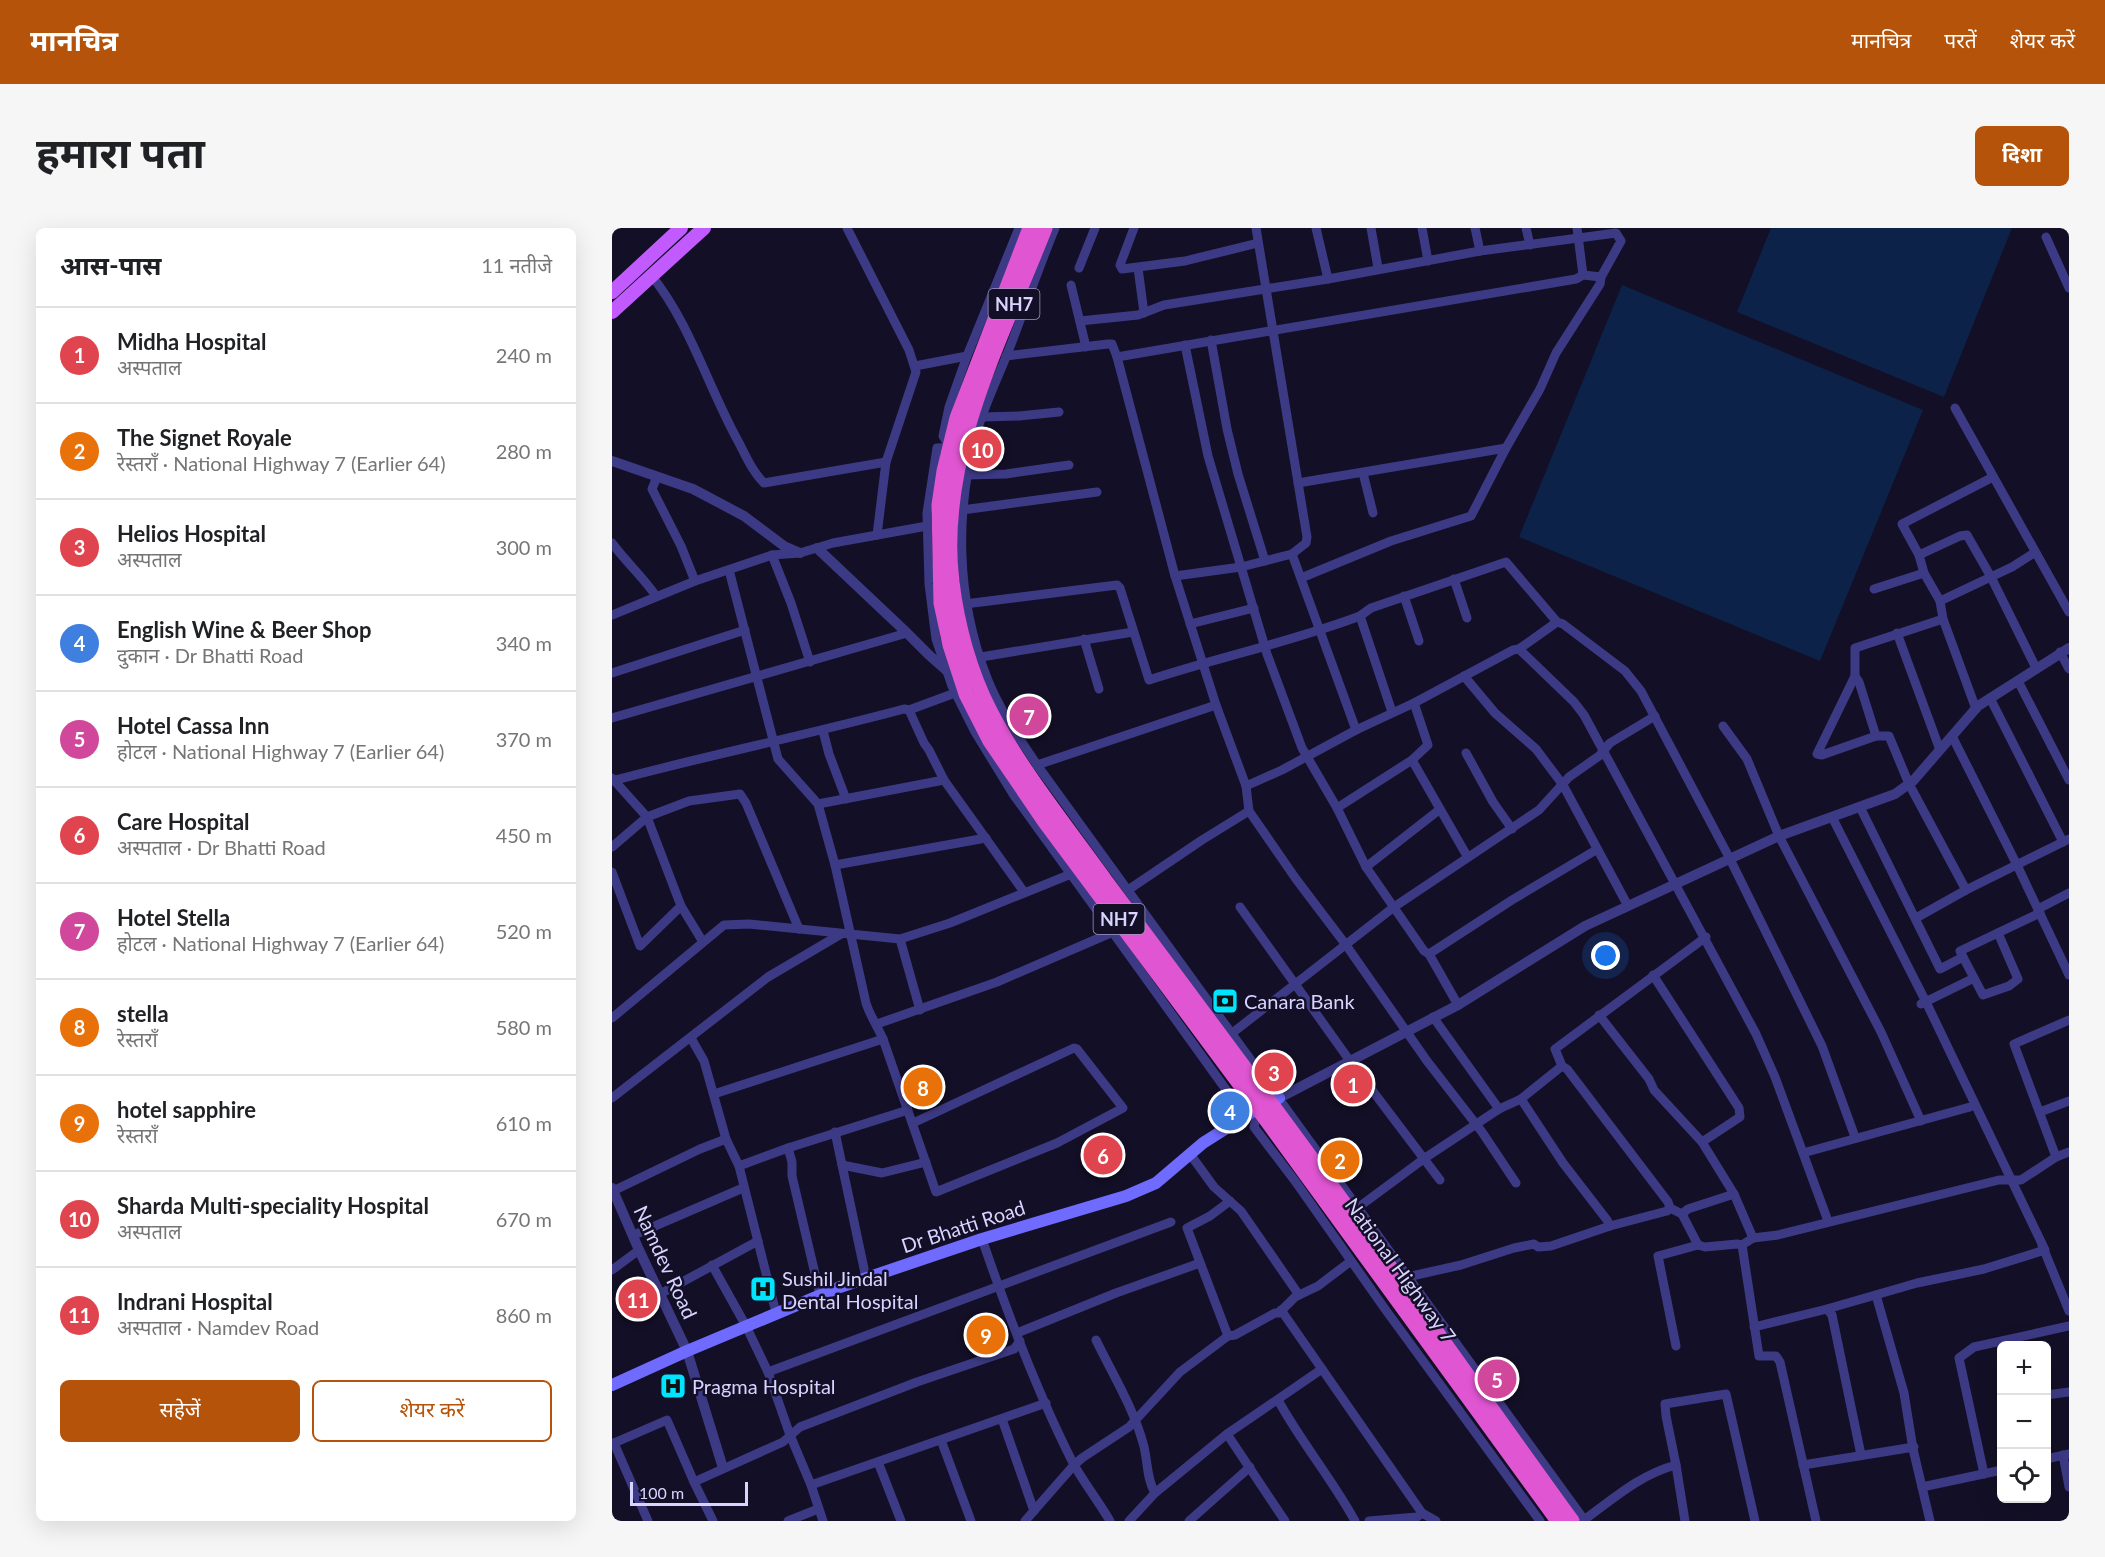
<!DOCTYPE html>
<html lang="hi">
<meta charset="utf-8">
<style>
body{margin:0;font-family:Lato,"Noto Sans Devanagari",sans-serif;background:#f6f6f6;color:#202124}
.controls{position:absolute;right:18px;bottom:18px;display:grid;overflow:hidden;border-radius:9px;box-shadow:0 6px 24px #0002}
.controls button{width:54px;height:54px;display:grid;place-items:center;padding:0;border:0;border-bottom:2px solid #e0e0e0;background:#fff;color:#202124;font:30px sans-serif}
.scale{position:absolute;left:18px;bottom:15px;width:118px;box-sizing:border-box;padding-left:6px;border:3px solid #d9d4ff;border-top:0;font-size:16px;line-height:21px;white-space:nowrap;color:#d9d4ff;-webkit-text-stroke:4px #130f26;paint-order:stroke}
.you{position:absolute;left:994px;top:728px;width:21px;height:21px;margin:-15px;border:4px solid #fff;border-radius:50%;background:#1a73e8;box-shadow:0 0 0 9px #1a73e833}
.badge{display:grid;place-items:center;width:39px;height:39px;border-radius:50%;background:#b45309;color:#fff;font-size:20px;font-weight:700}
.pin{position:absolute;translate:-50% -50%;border:3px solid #fff;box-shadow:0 2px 6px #0006}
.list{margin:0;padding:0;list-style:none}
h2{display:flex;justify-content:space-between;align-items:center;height:78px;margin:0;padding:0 24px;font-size:26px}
h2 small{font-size:20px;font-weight:400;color:#757577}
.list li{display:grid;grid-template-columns:39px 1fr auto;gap:18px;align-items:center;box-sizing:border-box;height:96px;padding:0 24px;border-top:2px solid #e0e0e0}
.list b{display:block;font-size:22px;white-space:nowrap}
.list p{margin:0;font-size:20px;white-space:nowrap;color:#757577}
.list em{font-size:20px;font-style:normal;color:#757577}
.actions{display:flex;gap:12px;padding:18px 24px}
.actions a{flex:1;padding:14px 0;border:2px solid #b45309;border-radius:9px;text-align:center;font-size:21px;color:#b45309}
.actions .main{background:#b45309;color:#fff}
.icon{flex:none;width:33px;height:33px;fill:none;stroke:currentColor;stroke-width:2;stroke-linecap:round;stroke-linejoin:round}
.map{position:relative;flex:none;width:1457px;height:1293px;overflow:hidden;border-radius:9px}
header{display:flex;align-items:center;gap:36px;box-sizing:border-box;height:84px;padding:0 30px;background:#b45309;color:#fff}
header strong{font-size:28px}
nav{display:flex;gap:33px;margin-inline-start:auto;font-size:21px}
.intro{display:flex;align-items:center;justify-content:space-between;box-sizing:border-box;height:144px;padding:0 36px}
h1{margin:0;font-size:42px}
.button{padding:15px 27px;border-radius:9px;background:#b45309;color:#fff;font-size:21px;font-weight:700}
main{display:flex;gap:36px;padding:0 36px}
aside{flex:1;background:#fff;border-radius:9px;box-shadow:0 6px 24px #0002}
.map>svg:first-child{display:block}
.water{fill:#0c2248}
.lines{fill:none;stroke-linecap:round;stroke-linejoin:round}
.minor{stroke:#3d3a85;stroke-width:9}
.tertiary{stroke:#3d3a85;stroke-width:10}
.secondary{stroke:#6f6bff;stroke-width:12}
.primary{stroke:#c25bff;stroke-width:14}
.trunk{stroke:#e055d1;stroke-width:15}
.labels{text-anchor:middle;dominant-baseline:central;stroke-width:5;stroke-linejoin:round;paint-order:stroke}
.shield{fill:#130f26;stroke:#9e99be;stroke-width:1.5}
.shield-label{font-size:18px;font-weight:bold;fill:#d9d4ff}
.poi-label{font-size:20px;fill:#d9d4ff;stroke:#130f26;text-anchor:start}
.street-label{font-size:20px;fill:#d9d4ff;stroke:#130f26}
</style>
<header>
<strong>मानचित्र</strong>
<nav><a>मानचित्र</a><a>परतें</a><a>शेयर करें</a></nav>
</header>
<div class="intro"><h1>हमारा पता</h1><a class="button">दिशा</a></div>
<main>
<aside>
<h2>आस-पास<small>11 नतीजे</small></h2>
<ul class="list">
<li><span class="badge" style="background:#e0444e">1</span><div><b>Midha Hospital</b><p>अस्पताल</p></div><em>240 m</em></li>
<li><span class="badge" style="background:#e8710a">2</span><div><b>The Signet Royale</b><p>रेस्तराँ · National Highway 7 (Earlier 64)</p></div><em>280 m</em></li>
<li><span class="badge" style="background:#e0444e">3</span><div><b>Helios Hospital</b><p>अस्पताल</p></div><em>300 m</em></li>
<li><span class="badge" style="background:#3f7fe0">4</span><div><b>English Wine &amp; Beer Shop</b><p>दुकान · Dr Bhatti Road</p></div><em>340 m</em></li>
<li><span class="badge" style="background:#d1479c">5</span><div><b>Hotel Cassa Inn</b><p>होटल · National Highway 7 (Earlier 64)</p></div><em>370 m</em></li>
<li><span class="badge" style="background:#e0444e">6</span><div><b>Care Hospital</b><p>अस्पताल · Dr Bhatti Road</p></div><em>450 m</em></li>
<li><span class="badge" style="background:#d1479c">7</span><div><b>Hotel Stella</b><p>होटल · National Highway 7 (Earlier 64)</p></div><em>520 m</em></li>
<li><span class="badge" style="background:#e8710a">8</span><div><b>stella</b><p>रेस्तराँ</p></div><em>580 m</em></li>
<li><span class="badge" style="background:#e8710a">9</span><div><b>hotel sapphire</b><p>रेस्तराँ</p></div><em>610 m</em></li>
<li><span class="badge" style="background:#e0444e">10</span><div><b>Sharda Multi-speciality Hospital</b><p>अस्पताल</p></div><em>670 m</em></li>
<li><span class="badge" style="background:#e0444e">11</span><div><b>Indrani Hospital</b><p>अस्पताल · Namdev Road</p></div><em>860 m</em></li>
</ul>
<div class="actions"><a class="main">सहेजें</a><a>शेयर करें</a></div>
</aside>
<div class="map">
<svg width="1457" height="1293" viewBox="0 0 1457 1293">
<rect width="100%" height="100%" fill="#130f26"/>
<!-- water -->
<g class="water">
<polygon points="1159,0 1400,0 1332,169 1125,84"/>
<polygon points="1010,57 1311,182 1208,433 907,309"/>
</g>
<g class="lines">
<!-- minor -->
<g class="minor">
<polyline points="235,0 297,122 304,144 274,234 265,307"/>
<polyline points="407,0 355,128 337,179 331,208 338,219 325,220 315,285 317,356 324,411 340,458 363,504 401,566 615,863 630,882 646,880 642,899 683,953 773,1081 928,1293"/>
<path d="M443 0C426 41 412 83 396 124 386 149 374 174 366 200 342 283 344 370 375 450 387 481 407 510 425 537L973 1293"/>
<polyline points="522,0 508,37 510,41 573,33 646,15"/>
<polyline points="704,0 716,51"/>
<polyline points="759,0 766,40"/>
<polyline points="810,0 816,33"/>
<polyline points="863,0 868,23"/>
<polyline points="914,0 918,17"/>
<polyline points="965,0 971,47"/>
<polyline points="1434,9 1457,60"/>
<polyline points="467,40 483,0"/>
<polyline points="526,40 532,85"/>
<path d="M39 47C78 95 96 159 126 213 134 228 140 243 152 255L274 234"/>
<polyline points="459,57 474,119"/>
<polyline points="468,93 526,87 552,77 716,51 868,23 1004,5 1009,13 989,49 988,56 944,125 928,161 894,220 859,288 779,313 689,350"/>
<polyline points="599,112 615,201 626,246 653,333"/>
<polyline points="573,117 596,228 655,426 690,520 725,580 754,639 812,723 817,726 846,777"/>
<polyline points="394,128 496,116 500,116 505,129"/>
<polyline points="303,138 355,128"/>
<polyline points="1343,180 1457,384"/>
<polyline points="370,189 407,188 447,184"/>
<polyline points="751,245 761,285"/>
<polyline points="354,247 394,246 457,237"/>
<polyline points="45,249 40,261 69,318 83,353"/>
<polyline points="686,255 894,220"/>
<polyline points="350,282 485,264"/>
<path d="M0 315C14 334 31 349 44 368"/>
<polyline points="680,326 744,502"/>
<polyline points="160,327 179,375 198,434"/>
<polyline points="1307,327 1348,308 1355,307 1379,349 1424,440"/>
<path d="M117 342 166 531 206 576 223 637 254 775C258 788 266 799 271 811L324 964 445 915 511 880 465 821 462 820 301 895"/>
<polyline points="563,348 629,339 680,326 694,315 695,309 644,0"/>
<polyline points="842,351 855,390"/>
<polyline points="1262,361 1312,345"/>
<polyline points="792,368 807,413"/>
<polyline points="1328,373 1400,339 1422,325"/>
<path d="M353 376 505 357 508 360 537 452C607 429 679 414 748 388"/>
<polyline points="0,387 83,353 160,327 188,325 221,315 315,298"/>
<polyline points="1331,391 1243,420 1243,448 1205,526 1210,527 1264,508 1277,508 1297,556 1354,662"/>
<polyline points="578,396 642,380"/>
<polyline points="1285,405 1328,522"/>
<polyline points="472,411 487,461"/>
<polyline points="907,421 962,474 972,487 1144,806 1163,849 1216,993"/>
<polyline points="1448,424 1457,441"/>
<polyline points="369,429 521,404"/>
<polyline points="0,445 133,402"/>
<polyline points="852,448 883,485 924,521 951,557 1016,678"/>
<polyline points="1243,448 1247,454 1264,508"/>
<polyline points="1406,453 1457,552"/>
<polyline points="1378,470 1451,614"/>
<polyline points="1364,481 1331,391 1328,373 1312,345 1307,327 1290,296 1381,249"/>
<polyline points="297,482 343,465"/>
<polyline points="780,484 748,388 759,380 894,334 945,394 951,396 1013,443 1029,463 1118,631 1210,818 1243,909"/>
<polyline points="0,490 295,405"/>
<polyline points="1111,498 1135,531 1167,608 1269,804 1309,893"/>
<polyline points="211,503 217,526 234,571"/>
<polyline points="1340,508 1405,637 1457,747"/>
<polyline points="854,525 881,574 900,601"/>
<polyline points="800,532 855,628"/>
<polyline points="425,537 604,477"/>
<polyline points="0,550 35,589 69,678 91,714"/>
<path d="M0 553C97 527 195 507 292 481L297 482 312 515 317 522 332 552 412 664"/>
<polyline points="634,558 670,542 744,502 802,475 901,422 907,421 945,394"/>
<polyline points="206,576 332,552"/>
<polyline points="1248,579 1328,741 1351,729 1348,723 1428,685"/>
<polyline points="725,580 800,532 816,517 802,475"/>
<polyline points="0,619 35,589 77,573 128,566 134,575 187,701"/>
<polyline points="223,637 374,610"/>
<polyline points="754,639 827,582"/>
<polyline points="0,644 28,718 69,678"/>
<polyline points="516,662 590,612 637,583"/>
<polyline points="628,679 738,833 828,952"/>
<polyline points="1426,681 1457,665"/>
<polyline points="1304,690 1354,662 1457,611"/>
<polyline points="288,711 308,782"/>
<polyline points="817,726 900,672 984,622"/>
<polyline points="1351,729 1371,767 1397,758 1406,751 1386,705"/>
<polyline points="1041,747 1127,880 1128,889 1090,914"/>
<polyline points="1309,776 1360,751"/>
<polyline points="987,787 1037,851 1042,862 1090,914 1122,966 1141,1010"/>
<polyline points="821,789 887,881"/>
<polyline points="0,790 112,697 137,696 288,711 338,695 459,646"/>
<polyline points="265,796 385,754 501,704"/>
<polyline points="619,806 782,679 927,582 957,549 987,528 998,515 1043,488"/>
<polyline points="79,810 92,833 114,911 127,938 162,1077 165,1085"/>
<polyline points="102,866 271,811"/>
<polyline points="0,870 156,749 229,706"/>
<polyline points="909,871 951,935 995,992 998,998"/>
<polyline points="1428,884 1457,873"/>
<polyline points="223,904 254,1050"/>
<polyline points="176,920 180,934 180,948 208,1067"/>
<polyline points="1191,925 1358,879"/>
<polyline points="578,926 602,959 629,983 687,1067"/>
<polyline points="1444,929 1402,816 1457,792"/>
<polyline points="230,937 270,945 314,934"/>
<polyline points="127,938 176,920 296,882"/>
<polyline points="904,955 870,904 815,833 734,717 684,651 637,583 634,558 604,477 563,348 505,129 964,51 971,47 989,49"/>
<polyline points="1,963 88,921 114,911"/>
<polyline points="740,984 813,930 887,881 909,871 950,838"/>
<polyline points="1070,986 1076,981 1122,966"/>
<polyline points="22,1007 131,960"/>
<path d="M370 1011C396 1087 425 1164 461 1235 472 1255 487 1274 498 1293"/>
<polyline points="1086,1017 1070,986 1058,980 1056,974 955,841 950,838 943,821 1094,709"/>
<polyline points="1130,1017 1147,1128 1164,1128 1168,1134 1204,1293"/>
<polyline points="1430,1017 1457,1083"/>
<polyline points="100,1037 134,1098 156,1144 178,1207 199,1257 211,1293"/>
<polyline points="0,1042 27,1022"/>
<polyline points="795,1049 849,1037 902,1020 922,1016 926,1019 939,1018 998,998 1055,983 1058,980"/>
<polyline points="48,1066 146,1013"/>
<polyline points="1264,1067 1292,1165 1301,1221 1318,1293"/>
<polyline points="1215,1081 1220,1087 1249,1227"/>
<polyline points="669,1082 810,1285 824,1293"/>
<polyline points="1142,1099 1215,1081 1305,1055 1372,1041 1433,1022 1315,776 1220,589"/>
<polyline points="405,1105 504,1065 588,1035"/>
<polyline points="616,1108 575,1000 598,988 618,973"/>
<path d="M484 1112C500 1145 521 1179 531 1215 536 1231 534 1250 543 1265"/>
<polyline points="1064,1118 1046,1028 1086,1017 1093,1019 1125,1016 1130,1017 1141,1010 1166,1007 1387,952 1409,952 1444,929 1457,924"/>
<polyline points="156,1144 559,994"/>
<polyline points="1434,1167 1457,1164"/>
<path d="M666 1172C689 1214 720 1251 743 1293"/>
<polyline points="390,1191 422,1283"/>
<polyline points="615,1206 673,1293"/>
<polyline points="329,1212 359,1293"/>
<polyline points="2,1215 36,1293"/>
<polyline points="0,1216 55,1192 82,1254 101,1293"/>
<polyline points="1451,1227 1457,1259"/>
<polyline points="1434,1231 1457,1226"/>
<polyline points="266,1234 289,1293"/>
<polyline points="1191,1237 1302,1219"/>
<polyline points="1372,1246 1347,1130 1362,1119 1457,1098"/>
<polyline points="82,1254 171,1214 188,1199 305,1154 402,1121 408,1113"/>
<polyline points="199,1257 434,1175"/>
<polyline points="1310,1259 1390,1242"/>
<path d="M972 1292C1001 1271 1029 1246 1064 1237"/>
<polyline points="176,1293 206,1281"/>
<polyline points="413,1293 462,1237 470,1230 517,1199 568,1144 616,1108 623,1107 663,1085 667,1085 683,1069 706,1058 739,1033"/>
<polyline points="517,1293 543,1265 615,1206 710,1141"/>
<polyline points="577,1293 638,1239"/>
<polyline points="757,1293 805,1289 810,1285"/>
<polyline points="1073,1293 1064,1237 1054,1188 1053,1176 1114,1166 1143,1293"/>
</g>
<!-- tertiary -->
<g class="tertiary">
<polyline points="0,233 81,261 132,288 172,318 188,325"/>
<polyline points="205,320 295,405 317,427 334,442"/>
<polyline points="667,870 846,777 973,698 1167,608 1283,566 1301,553 1366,478 1457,420"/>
<polyline points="0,960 27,1022 75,1123 111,1240"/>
</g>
<!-- secondary -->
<polyline class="secondary" points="0,1157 75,1123 228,1059 370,1011 514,968 544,955 591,915 657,873 667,870"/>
<!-- primary -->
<g class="primary">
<polyline points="0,64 69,0"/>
<polyline points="0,84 92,0"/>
</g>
<!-- trunk -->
<g class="trunk">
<polyline points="418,0 345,190 332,243 327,277 329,375 338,417 354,466 378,513 433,594 650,886 946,1293"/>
<path d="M433 0C389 113 325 229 340 354 345 397 358 444 378 483 408 541 455 599 493 652 547 725 601 797 655 870 759 1010 858 1152 960 1293"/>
</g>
</g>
<!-- icons -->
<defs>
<symbol id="bank-square" viewBox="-11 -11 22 22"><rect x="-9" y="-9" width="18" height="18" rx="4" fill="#00e5ff" stroke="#130f26"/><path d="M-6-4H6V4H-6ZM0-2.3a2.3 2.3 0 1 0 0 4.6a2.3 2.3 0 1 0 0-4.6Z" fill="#111"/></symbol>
<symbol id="hospital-square" viewBox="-11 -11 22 22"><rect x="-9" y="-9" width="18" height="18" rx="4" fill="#00e5ff" stroke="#130f26"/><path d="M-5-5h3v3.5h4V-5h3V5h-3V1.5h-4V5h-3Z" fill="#111"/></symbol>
</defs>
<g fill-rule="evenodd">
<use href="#bank-square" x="598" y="758" width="30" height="30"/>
<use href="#hospital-square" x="136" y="1046" width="30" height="30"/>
<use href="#hospital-square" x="46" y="1143" width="30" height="30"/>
</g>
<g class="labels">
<!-- shield labels -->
<g class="shield">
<rect x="376.5" y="61" width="51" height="30" rx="4.5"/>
<rect x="481.5" y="676" width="51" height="30" rx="4.5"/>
</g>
<g class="shield-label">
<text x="402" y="76">NH7</text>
<text x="507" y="691">NH7</text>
</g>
<!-- poi labels -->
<g class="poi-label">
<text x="632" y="773">Canara Bank</text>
<text x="170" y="1050">Sushil Jindal<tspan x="170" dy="23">Dental Hospital</tspan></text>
<text x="80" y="1158">Pragma Hospital</text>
</g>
<!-- street labels -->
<g class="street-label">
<text transform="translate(351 998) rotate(-18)">Dr Bhatti Road</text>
<text transform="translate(54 1034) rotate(65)">Namdev Road</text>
<text transform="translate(789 1042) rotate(54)">National Highway 7</text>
</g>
</g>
</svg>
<div class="controls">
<button>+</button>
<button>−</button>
<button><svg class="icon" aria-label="locate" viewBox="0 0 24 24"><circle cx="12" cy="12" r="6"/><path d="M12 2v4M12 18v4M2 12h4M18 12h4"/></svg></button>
</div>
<div class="scale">100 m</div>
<div class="you"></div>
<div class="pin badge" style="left:741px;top:856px;background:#e0444e">1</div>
<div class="pin badge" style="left:728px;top:932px;background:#e8710a">2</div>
<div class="pin badge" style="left:662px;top:844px;background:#e0444e">3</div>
<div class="pin badge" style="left:618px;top:883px;background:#3f7fe0">4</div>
<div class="pin badge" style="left:885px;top:1151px;background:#d1479c">5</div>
<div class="pin badge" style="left:491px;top:927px;background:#e0444e">6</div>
<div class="pin badge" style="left:417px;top:488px;background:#d1479c">7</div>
<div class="pin badge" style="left:311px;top:859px;background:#e8710a">8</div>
<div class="pin badge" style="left:374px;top:1107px;background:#e8710a">9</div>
<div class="pin badge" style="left:370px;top:221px;background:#e0444e">10</div>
<div class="pin badge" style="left:26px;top:1071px;background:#e0444e">11</div>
</div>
</main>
